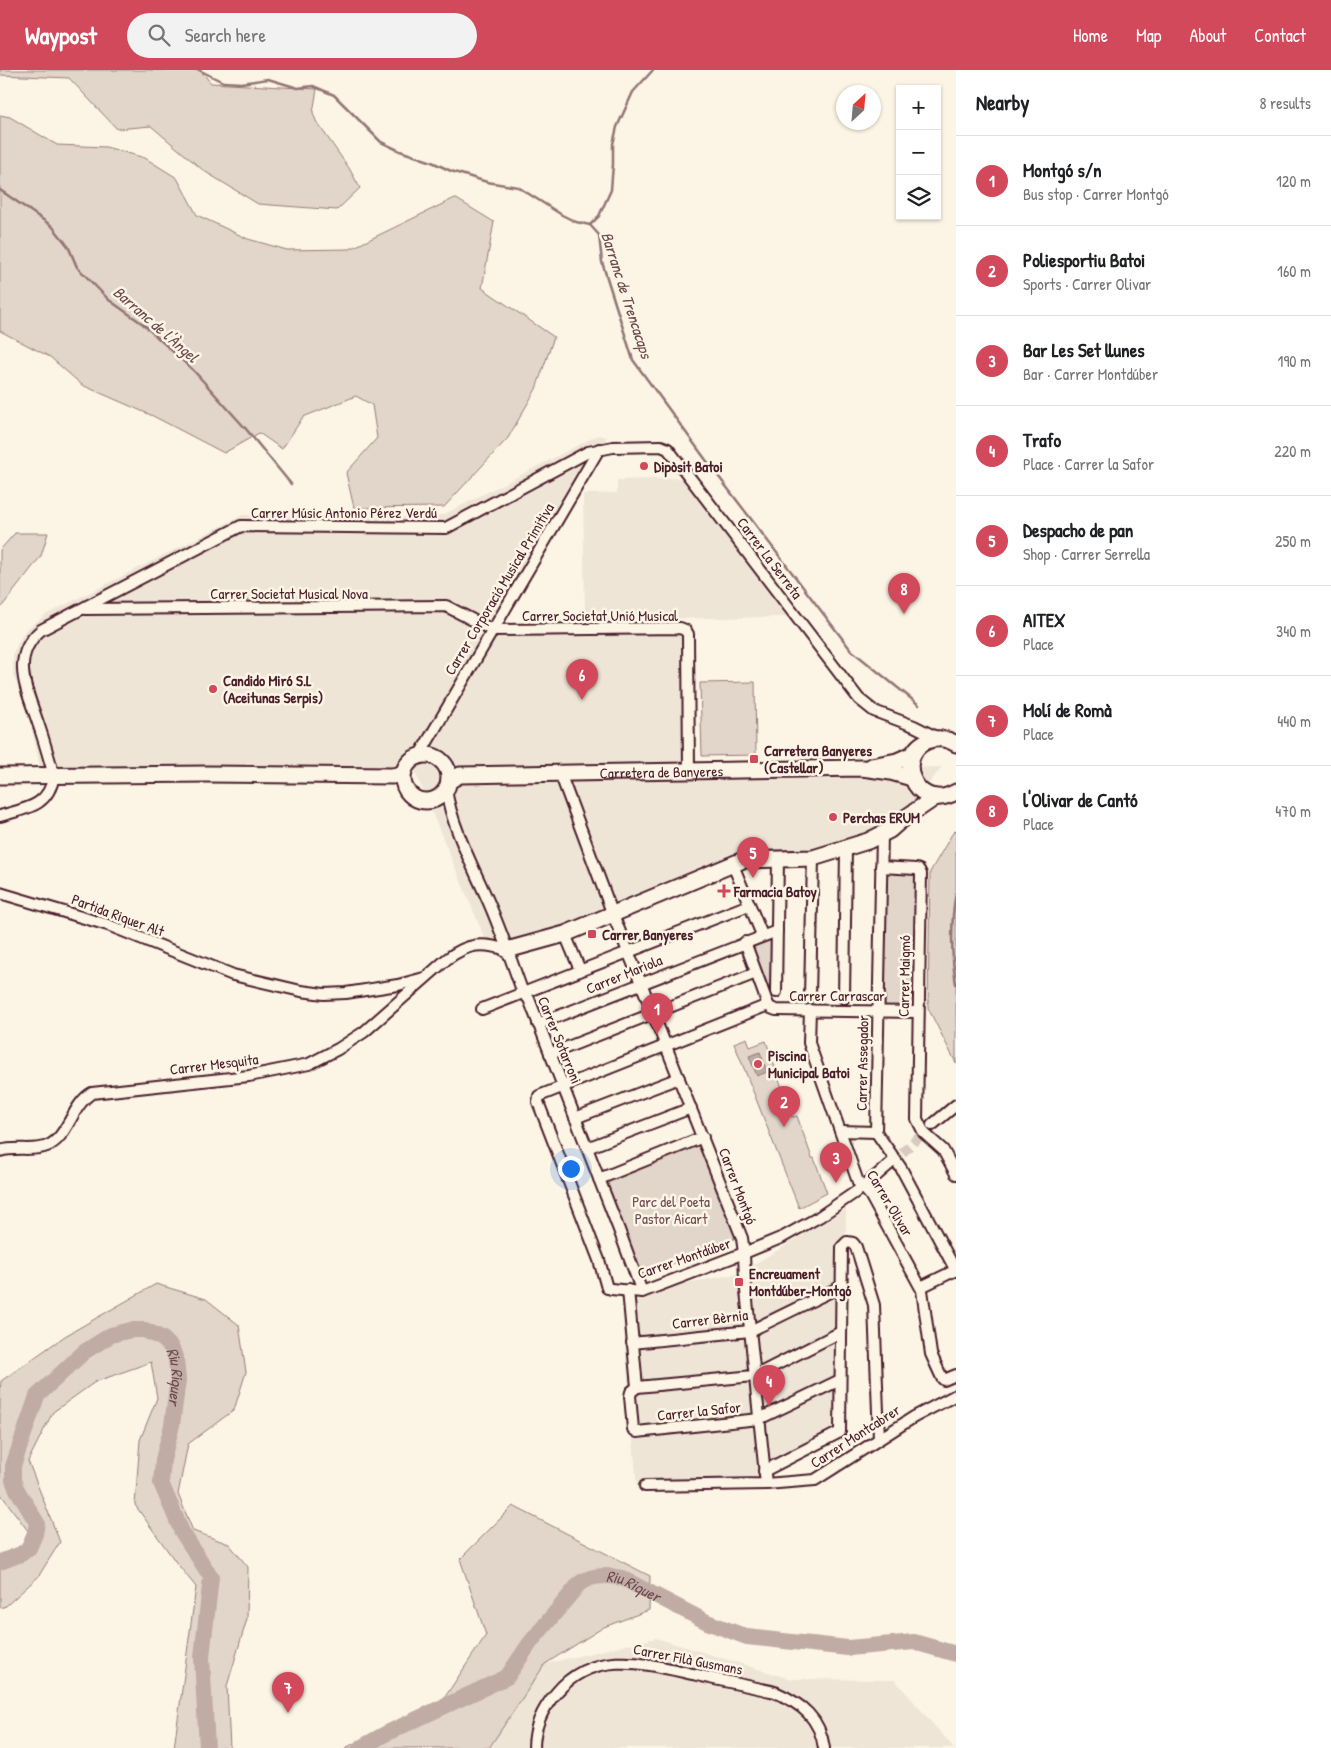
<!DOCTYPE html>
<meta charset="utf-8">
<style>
body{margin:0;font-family:"Patrick Hand",sans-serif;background:#f2f2f2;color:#202124}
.controls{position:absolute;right:15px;top:15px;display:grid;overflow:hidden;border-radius:0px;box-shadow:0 1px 4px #0004}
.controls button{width:45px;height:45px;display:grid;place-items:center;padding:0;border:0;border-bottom:1px solid #e0e0e0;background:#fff;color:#202124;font:25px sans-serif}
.compass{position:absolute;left:836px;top:15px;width:45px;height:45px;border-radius:50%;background:#fff;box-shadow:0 1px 4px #0004;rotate:26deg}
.you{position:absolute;left:570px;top:1098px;width:18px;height:18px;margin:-12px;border:4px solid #fff;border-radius:50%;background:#1a73e8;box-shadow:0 0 0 8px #1a73e833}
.badge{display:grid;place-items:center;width:32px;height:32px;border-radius:50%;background:#d1495b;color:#fff;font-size:16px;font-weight:700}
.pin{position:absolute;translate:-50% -41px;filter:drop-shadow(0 1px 2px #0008)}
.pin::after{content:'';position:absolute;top:26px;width:18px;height:15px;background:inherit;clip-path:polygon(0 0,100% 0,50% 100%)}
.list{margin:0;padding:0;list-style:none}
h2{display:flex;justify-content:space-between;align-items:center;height:65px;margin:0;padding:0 20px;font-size:21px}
h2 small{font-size:16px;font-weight:400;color:#757577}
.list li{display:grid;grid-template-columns:32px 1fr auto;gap:15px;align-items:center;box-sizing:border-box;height:90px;padding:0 20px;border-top:1px solid #e0e0e0}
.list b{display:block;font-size:19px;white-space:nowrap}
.list p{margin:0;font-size:16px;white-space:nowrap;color:#757577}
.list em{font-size:16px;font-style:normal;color:#757577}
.icon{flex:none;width:28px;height:28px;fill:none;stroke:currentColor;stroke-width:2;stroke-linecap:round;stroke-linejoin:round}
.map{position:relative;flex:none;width:956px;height:1678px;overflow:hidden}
header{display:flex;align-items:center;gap:30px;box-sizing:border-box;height:70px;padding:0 25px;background:#d1495b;color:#fff}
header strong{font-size:24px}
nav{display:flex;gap:28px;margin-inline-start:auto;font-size:18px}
.search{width:350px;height:45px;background:#f2f2f2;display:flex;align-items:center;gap:12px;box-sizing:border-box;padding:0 18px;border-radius:28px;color:#757577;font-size:19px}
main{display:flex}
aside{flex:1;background:#fff}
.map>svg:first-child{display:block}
.built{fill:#eee5d7}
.green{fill:#e2d5ca;stroke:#967a7a}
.water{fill:#c0aca5;stroke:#917474}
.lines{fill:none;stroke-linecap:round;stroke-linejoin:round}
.stream{stroke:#917474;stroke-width:2.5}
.river{stroke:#c0aca5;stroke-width:16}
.street-tunnel{stroke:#d8cac0;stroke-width:10;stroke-dasharray:10 5;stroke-linecap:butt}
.street-casing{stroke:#4a1f2b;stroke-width:14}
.secondary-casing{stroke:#4a1f2b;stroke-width:19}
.street{stroke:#fcf5e5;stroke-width:10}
.secondary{stroke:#fcf5e5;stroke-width:15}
.poi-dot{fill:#d1495b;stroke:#fcf5e5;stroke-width:2}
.labels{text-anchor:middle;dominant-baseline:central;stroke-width:5;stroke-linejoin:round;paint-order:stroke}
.poi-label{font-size:15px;font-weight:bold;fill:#4a1f2b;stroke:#fcf5e5;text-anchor:start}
.street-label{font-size:15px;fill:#4a1f2b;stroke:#fcf5e5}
.park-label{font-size:15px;fill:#704c53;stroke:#fcf5e5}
.water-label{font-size:16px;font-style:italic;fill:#6d4950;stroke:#fcf5e5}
</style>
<header>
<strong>Waypost</strong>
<div class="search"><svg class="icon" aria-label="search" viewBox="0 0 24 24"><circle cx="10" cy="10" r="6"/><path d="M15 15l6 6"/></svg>Search here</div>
<nav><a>Home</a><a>Map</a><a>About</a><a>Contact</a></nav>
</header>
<main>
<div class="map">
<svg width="956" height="1678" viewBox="0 0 956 1678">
<rect width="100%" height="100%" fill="#fcf5e5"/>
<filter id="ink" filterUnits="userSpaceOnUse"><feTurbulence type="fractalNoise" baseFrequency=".02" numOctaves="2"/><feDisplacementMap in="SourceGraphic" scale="10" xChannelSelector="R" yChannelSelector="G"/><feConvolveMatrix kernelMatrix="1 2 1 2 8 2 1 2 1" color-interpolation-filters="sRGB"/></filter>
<g filter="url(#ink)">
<!-- built -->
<g class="built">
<polygon points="598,365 607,367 493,560 688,557 689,701 942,697 893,759 855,775 750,790 522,878 485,869 415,702 41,702 30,650 13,605 13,583 25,560 45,545 243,445 393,448 443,445"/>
<polygon points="683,408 787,547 585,550 583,424 617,423 617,410"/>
<polygon points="846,1139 843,1364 761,1406 637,1419 621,1224 738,1204"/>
<polygon points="656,1568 791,1609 895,1610 954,1678 489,1678 544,1594"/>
</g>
<!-- green -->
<g class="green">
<polygon points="0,0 200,0 211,13 317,19 313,43 316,51 349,98 360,118 337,140 258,134 204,101 151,56 117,59 69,8 0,5"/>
<polygon points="0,45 10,47 57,75 106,77 145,88 177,108 197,145 248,169 287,180 350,179 455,128 494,152 482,218 554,267 536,319 508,368 444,437 354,438 346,403 377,368 372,335 356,326 303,347 282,379 259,363 224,383 153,346 82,315 50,287 0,261"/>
<polygon points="15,463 48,463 41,486 0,539 0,480"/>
<polygon points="755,612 756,685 702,686 700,613"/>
<polygon points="956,760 956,993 928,938 930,802 952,764"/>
<polygon points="887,800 914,803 917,805 914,937 886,936 883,933 885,802"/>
<polygon points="767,869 771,872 770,915 768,915 753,878 755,874"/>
<polygon points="747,968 750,977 766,971 792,1047 797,1046 812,1088 814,1088 827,1123 799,1138 734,973"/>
<polygon points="698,1074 701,1075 736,1165 734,1169 644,1205 640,1201 605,1114 607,1110"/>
<polygon points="156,1214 206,1229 239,1255 246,1302 234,1340 188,1374 178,1424 193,1461 229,1474 248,1497 247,1549 227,1616 230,1678 174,1678 196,1517 175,1491 135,1435 140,1370 157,1328 151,1292 95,1312 53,1342 28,1391 60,1472 38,1507 6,1536 0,1538 0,1492 15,1490 28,1461 0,1423 0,1323 1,1311 65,1266"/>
<polygon points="513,1436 650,1506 649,1540 604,1557 545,1594 489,1678 345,1678 443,1630 486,1565 460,1489"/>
</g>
<!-- water -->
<polygon class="water" points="760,982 767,1002 757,1006 749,986"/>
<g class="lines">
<!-- stream -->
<g class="stream">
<polyline points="199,0 223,12 241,13 268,9 298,18 313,16 334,25 381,72 400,81 432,92 451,101 487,112 518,117 562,145 576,152 590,155 599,165 602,192 633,290 706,390 851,580 919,635"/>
<polyline points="0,120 52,156 68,176 77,197 109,230 143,254 194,301 246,359 291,414"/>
<polyline points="590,155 599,146 611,120 613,94 613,74 617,57 633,22 653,0"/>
<path d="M956 822C951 851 951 884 956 914"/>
</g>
<!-- river -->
<g class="river">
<path id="s1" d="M0 1492 21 1484 29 1478 35 1464 37 1453 16 1418 13 1410V1396L37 1326 84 1282 111 1265 131 1260H145L163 1269 171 1277 176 1289 178 1310 172 1355 163 1390 161 1413 182 1462 211 1507 202 1587 207 1678"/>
<path id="s2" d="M360 1678 387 1663 507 1607 530 1573 579 1514C591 1504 608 1505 622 1508L707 1552 747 1567 848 1578 914 1572 956 1584"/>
</g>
<!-- street-tunnel -->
<polyline class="street-tunnel" points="891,1093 932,1055"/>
<defs>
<g id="street">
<polyline points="85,539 446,536 492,560 680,558 685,560 688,564 689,701"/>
<polyline points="419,686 599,379"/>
<polyline points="560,703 613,845 641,913 742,1168 744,1183 745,1211 766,1414"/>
<path d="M446 719C451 755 474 799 489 833 502 863 512 893 523 923L529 929 619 1160 642 1222"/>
<path d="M0 746C27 738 48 737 54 706 49 688 44 670 38 653 27 620 9 587 41 560L241 456 446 458 588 382 613 377 661 376 668 379 859 629 874 641 914 656 938 668"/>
<polyline points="882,765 876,1062 901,1098 956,1201"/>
<polyline points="733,795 762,865"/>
<polyline points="881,797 916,799 919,800 921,804 917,1049 924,1063 943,1080 956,1104"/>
<polyline points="0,823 108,855 233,905 301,921 324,924 346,923 398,915 424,908"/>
<polyline points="565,864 580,900"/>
<polyline points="745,872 768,935"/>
<polyline points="776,922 778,789"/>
<polyline points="810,926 813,788"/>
<polyline points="844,928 846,778"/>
<polyline points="768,935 771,938 776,940 918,942"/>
<polyline points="482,939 749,835"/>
<polyline points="810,940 809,973 858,1112 870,1125 922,1220 931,1284 942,1308 944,1310 956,1305"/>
<polyline points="538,954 777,861"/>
<polyline points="550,984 756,903"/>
<polyline points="575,1048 679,1008"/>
<polyline points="932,1055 956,1035"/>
<polyline points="840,1061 876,1062"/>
<polyline points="587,1078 691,1038"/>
<path d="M0 1081C16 1076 34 1082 47 1076 68 1068 72 1034 92 1023L249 1006 309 994 338 979 364 962 447 889C468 873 483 872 507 880"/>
<polyline points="599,1109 703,1067"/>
<polyline points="921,1217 956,1200"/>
<polyline points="607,1218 599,1190 538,1032 539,1026 768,935"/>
<polyline points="611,1219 642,1222 744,1183 783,1167 819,1147 863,1117 891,1093"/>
<polyline points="628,1220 637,1317 631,1322 630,1326 633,1359 637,1362 759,1349 840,1310"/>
<polyline points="632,1273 750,1261 842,1216"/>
<polyline points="637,1317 754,1306 841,1262"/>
<polyline points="764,1401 840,1362 842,1177 847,1172 853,1173 856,1177 874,1235 879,1369"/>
<polyline points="645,1416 766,1414 815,1410 914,1347 956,1325"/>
<path d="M534 1678C534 1657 542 1639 556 1623 595 1577 647 1594 697 1605 723 1611 749 1616 775 1622 802 1634 820 1648 824 1678"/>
</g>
<g id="secondary">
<path d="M956 674C949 669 942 668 934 669 890 678 913 746 956 722"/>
<circle cx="426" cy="708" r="23"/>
<polyline points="871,696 897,691 913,684"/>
<polyline points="0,706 207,704 392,706 403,704"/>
<path id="s3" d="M449 711 460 705 862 698 891 702 912 708"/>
<polyline points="507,880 565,864 743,790 813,788 868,771 890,760 899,752 936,727"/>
</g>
</defs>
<!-- street casing -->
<use href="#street" class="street-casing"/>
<!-- secondary casing -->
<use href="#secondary" class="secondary-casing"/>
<!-- street -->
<use href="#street" class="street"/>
<!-- secondary -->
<use href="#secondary" class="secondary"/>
</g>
</g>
<!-- markers -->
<g class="poi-dot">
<circle cx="644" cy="396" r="5"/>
<circle cx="213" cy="619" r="5"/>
<rect x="749" y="684" width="10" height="10" rx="2.5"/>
<circle cx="833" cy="747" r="5"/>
<path d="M721.5 813.5h5v5h5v5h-5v5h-5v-5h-5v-5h5z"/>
<rect x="587" y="859" width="10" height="10" rx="2.5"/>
<circle cx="758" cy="994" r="5"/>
<rect x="734" y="1207" width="10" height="10" rx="2.5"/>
</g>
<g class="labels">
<!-- poi labels -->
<g class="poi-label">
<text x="654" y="396">Dipòsit Batoi</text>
<text x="223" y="610">Candido Miró S.L<tspan x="223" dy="17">(Aceitunas Serpis)</tspan></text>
<text x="764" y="680">Carretera Banyeres<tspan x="764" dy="17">(Castellar)</tspan></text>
<text x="843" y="747">Perchas ERUM</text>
<text x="734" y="821">Farmacia Batoy</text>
<text x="602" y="864">Carrer Banyeres</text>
<text x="768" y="985">Piscina<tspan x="768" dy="17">Municipal Batoi</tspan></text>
<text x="749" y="1203">Encreuament<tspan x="749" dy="17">Montdúber-Montgó</tspan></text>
</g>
<!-- street labels -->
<g class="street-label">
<text x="344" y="442">Carrer Músic Antonio Pérez Verdú</text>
<text transform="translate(770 488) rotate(53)">Carrer La Serreta</text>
<text transform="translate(499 519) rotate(-59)">Carrer Corporació Musical Primitiva</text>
<text x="289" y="523">Carrer Societat Musical Nova</text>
<text x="600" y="545">Carrer Societat Unió Musical</text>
<text stroke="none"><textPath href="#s3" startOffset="214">Carretera de Banyeres</textPath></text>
<text transform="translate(118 845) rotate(20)">Partida Riquer Alt</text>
<text transform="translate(624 904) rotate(-22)">Carrer Mariola</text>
<text transform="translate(904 906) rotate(-89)">Carrer Maigmó</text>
<text x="837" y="925">Carrer Carrascar</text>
<text transform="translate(560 970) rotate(68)">Carrer Sotarroni</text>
<text transform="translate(862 993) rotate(-89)">Carrer Assegador</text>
<text transform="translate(214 994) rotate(-7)">Carrer Mesquita</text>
<text transform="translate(738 1116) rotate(69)">Carrer Montgó</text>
<text transform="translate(890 1133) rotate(59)">Carrer Olivar</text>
<text transform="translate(684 1188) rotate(-19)">Carrer Montdúber</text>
<text transform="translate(710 1249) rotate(-7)">Carrer Bèrnia</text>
<text transform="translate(699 1341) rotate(-6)">Carrer la Safor</text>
<text transform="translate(855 1366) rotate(-33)">Carrer Montcabrer</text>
<text transform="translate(688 1589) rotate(11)">Carrer Filà Gusmans</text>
</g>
<!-- park labels -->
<g class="park-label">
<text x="671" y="1131">Parc del Poeta<tspan x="671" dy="17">Pastor Aicart</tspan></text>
</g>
<!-- water labels -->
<g class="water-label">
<text transform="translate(627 225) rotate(72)">Barranc de Trencacaps</text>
<text transform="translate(156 254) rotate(41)">Barranc de l'Àngel</text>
<text stroke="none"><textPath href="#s1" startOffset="389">Riu Riquer</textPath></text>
<text stroke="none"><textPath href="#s2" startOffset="339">Riu Riquer</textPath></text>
</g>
</g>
</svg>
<div class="controls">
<button>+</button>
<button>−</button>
<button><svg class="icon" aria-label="layers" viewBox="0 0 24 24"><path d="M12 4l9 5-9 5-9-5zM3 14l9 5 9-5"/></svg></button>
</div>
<svg class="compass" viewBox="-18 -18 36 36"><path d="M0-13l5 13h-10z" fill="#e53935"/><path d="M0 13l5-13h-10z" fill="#757577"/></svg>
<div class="you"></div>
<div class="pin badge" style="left:657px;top:964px">1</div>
<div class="pin badge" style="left:784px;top:1057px">2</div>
<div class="pin badge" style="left:836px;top:1113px">3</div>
<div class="pin badge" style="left:769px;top:1336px">4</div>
<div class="pin badge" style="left:753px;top:808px">5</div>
<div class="pin badge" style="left:582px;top:630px">6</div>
<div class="pin badge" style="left:288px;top:1643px">7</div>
<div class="pin badge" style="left:904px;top:544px">8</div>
</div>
<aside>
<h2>Nearby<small>8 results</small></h2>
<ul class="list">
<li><span class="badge">1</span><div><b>Montgó s/n</b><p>Bus stop · Carrer Montgó</p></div><em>120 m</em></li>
<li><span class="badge">2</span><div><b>Poliesportiu Batoi</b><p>Sports · Carrer Olivar</p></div><em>160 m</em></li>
<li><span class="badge">3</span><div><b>Bar Les Set llunes</b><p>Bar · Carrer Montdúber</p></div><em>190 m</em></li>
<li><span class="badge">4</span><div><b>Trafo</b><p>Place · Carrer la Safor</p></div><em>220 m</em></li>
<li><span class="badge">5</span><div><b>Despacho de pan</b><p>Shop · Carrer Serrella</p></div><em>250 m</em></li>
<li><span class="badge">6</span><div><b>AITEX</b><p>Place</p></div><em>340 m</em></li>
<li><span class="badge">7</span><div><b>Molí de Romà</b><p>Place</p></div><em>440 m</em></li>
<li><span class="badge">8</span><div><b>l'Olivar de Cantó</b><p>Place</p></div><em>470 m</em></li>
</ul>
</aside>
</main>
